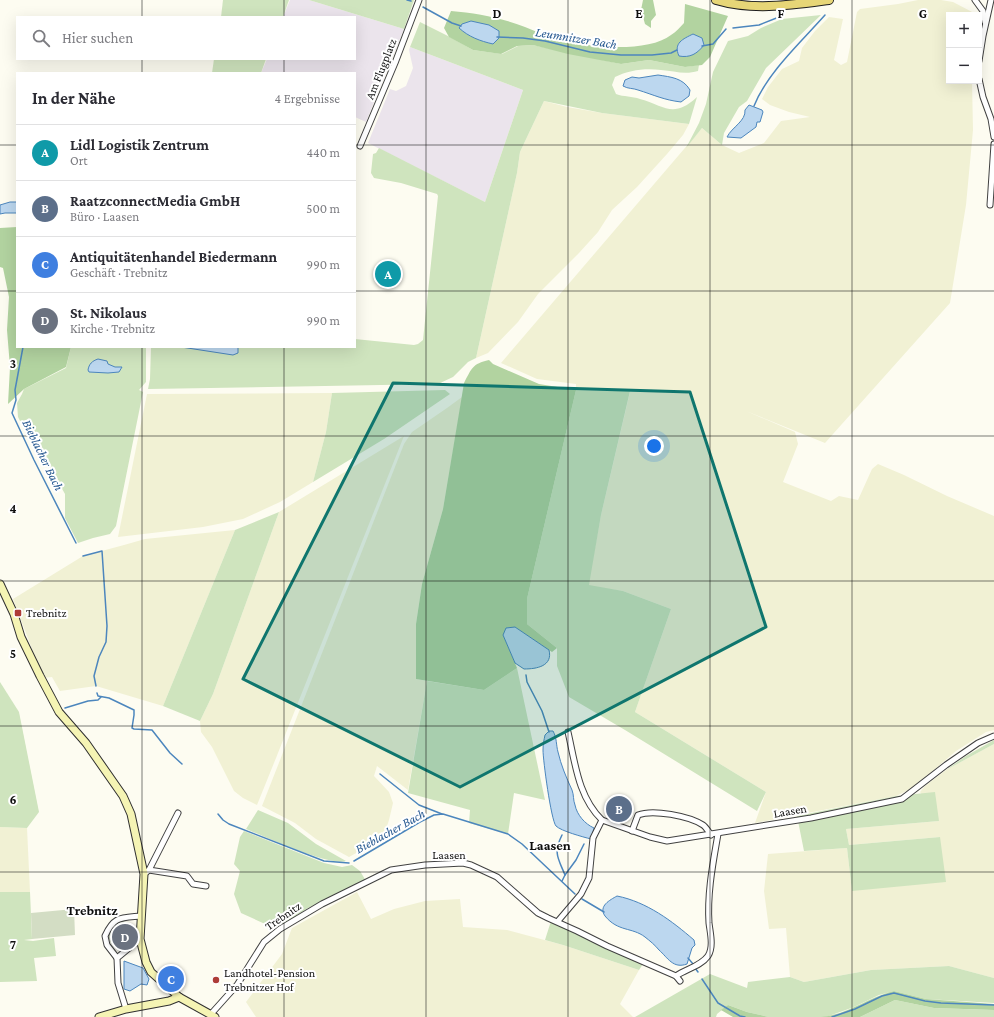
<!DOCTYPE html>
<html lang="de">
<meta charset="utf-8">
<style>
body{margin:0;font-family:"Crimson Pro",serif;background:#f2f2f3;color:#2b2b33}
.controls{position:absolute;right:12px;top:12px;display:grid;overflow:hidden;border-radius:0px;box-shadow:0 4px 16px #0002}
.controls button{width:36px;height:36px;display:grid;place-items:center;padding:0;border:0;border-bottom:1px solid #e1e1e2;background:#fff;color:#2b2b33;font:20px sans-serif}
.you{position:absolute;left:654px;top:446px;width:14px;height:14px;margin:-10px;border:3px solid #fff;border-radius:50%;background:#1a73e8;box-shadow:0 0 0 6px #1a73e833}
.badge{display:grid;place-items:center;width:26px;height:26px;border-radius:50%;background:#ad3c37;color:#fff;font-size:13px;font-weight:700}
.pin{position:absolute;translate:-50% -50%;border:2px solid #fff;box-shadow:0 1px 4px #0006}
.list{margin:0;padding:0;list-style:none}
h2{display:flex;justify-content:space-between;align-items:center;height:52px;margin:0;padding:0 16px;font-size:17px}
h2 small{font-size:13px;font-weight:400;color:#7c7c81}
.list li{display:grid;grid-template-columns:26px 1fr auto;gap:12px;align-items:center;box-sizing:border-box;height:56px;padding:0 16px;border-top:1px solid #e1e1e2}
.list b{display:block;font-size:15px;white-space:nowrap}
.list p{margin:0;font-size:13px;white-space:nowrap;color:#7c7c81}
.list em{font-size:13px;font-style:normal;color:#7c7c81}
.icon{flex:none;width:22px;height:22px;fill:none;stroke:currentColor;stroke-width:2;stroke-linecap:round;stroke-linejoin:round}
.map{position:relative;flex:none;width:994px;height:1017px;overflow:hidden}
.search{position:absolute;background:#fff;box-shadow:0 4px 16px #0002;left:16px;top:16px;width:340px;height:44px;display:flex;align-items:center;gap:10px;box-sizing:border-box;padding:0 14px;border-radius:0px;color:#7c7c81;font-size:15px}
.panel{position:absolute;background:#fff;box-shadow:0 4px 16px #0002;left:16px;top:72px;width:340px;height:276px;border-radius:0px}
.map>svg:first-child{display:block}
.industrial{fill:#ebe4ec}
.farmland{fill:#f1f1d4}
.green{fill:#cfe4be}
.forest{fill:#b2d3a0}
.cemetery{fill:#d3ddc4}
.water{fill:#bcd7ef;stroke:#4c86bd}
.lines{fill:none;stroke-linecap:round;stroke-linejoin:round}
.stream{stroke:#4c86bd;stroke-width:1.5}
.street-casing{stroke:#414141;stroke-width:7}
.secondary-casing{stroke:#303030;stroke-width:9}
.primary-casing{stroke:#1f1f1f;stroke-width:10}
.street{stroke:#fff;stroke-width:5}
.secondary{stroke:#f5f4b4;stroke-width:7}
.primary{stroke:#e7d677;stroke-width:8}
.marked{fill:#0f766e;fill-opacity:0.2;stroke:#0f766e;stroke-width:3;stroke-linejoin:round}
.grid{fill:none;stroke:#0e0e0e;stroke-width:1;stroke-opacity:0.55}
.poi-dot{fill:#ad3c37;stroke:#fff;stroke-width:1.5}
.labels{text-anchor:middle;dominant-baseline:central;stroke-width:4;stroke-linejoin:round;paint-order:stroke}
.street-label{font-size:12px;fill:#0e0e0e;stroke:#fff}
.poi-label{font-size:12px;fill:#0e0e0e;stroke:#fff;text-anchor:start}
.water-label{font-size:13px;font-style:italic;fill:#275991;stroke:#fff}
.quarter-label{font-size:14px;font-weight:bold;fill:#0e0e0e;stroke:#fff}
.grid-label{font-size:13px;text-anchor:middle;font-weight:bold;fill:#0e0e0e;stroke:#fff;stroke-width:4;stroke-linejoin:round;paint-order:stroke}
</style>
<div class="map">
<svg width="994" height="1017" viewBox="0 0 994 1017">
<rect width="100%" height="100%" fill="#fdfcf1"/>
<!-- industrial -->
<g class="industrial">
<polygon points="290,0 309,0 404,29 366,122 355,117 355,73 261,73 267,59 355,59 355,17 283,17"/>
<polygon points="410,47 523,90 485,202 368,143 390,89 396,91 406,86 413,68 409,50"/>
</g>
<!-- farmland -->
<g class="farmland">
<polygon points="918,0 941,0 953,2 978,15 949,15 949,81 972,81 973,130 966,205 950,303 825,443 746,411 795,432 798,444 783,482 831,501 839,496 858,500 872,469 878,464 904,475 947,496 994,516 994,730 986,732 956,751 913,788 896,796 755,823 766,792 635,712 671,609 623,591 588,586 601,515 630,392 576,390 576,384 537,379 501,363 702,128 722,145 739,153 764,143 781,121 810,117 789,112 770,105 762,99 768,87 782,69 799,61 802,48 815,31 829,17 843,19 834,60 841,65 847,62 857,12 860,9 898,4"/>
<polygon points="544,101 567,107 602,113 689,124 683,135 667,154 637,187 612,210 598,232 579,253 538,294 518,322 488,353 476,358 517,173 520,152"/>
<polygon points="332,393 326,432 313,482 280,502 243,519 203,527 118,537 147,394"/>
<polygon points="462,397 443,509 422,584 416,624 416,679 427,681 408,790 377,766 374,776 389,792 393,803 389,820 385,832 378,841 349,857 316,839 295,823 262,806 404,444 412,432 447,408"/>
<polygon points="404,436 276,758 257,805 243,798 234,791 212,747 201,732 200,721 213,694 279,512"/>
<polygon points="235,530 163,706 96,686 60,691 52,677 43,678 13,599 83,556 124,545 145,539"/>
<polygon points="994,744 994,978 949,966 871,970 804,982 790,977 786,928 769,929 764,891 768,854 847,848 852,891 940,837 849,845 846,829 939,821 920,792 925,786 946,770"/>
<polygon points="0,827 27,828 30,892 0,892"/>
<polygon points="357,892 371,919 394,909 425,901 460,899 463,927 507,930 563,945 639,970 620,1004 633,1017 256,1017 246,1002 282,954 292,928"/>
</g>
<!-- green -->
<g class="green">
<polygon points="223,0 289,0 283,17 221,17"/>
<polygon points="309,0 414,0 404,29"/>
<polygon points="821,15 766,68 747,101 739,107 724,133 722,145 702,128 686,148 699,123 706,104 713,72 728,41 748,36 761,28 782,19"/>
<path d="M420 22 448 36 473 50 502 54 518 46 533 45 621 64 649 60 685 67 699 65 698 71C685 75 674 71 661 70 645 68 629 70 615 77L612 85 616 94C624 97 632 96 640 99 665 106 673 119 697 97L689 124 602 113 544 101 520 152 517 173 476 358 468 362 453 377 438 384 148 389 150 379 151 347H355V339L414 345 418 344 423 340 438 196 437 194 401 183 374 178 371 173 373 154 376 153 379 148 485 202 523 90 410 47Z"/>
<polygon points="214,59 266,59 261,73 212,73"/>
<polygon points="71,347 146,347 146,382 139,390 143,392 116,526 110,534 93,538 78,543 65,518 65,494 56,478 35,451 18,417 17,403 22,394 24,389 66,368"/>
<polygon points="445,390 450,394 384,439 313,482 326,432 332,393"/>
<polygon points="576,390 630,391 601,515 589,585 623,591 671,609 635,712 766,792 757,811 625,730 569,697 557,666 557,648 527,624 527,599"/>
<polygon points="279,512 213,694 200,721 163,706 235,530"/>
<polygon points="517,668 545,800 514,793 508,834 469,823 470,810 408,793 427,681 484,690"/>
<polygon points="0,682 19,712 39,812 27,828 0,827"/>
<polygon points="994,740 994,744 946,770 966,756"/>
<polygon points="935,792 939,821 846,829 849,845 940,837 946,882 852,891 847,848 804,851 797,816 896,796"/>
<path d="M258 810 288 823 316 844 346 861C330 867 264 836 246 829Z"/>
<polygon points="244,831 324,863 342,867 352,865 360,871 366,881 308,908 276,929 241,913 234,894 240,871 234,864 240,837"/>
<polygon points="0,892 30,892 32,939 24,940 33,941 54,938 56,956 34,958 37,981 0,982"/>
<polygon points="551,921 603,947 643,964 639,970 563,945 545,940"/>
<polygon points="949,966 994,978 994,1003 926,999 894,991 879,995 854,1007 826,1017 769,1017 747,1012 728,1005 717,1014 716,1017 635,1017 710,974 747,988 748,982 790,977 804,982 871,970"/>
<polygon points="895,1000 934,1008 992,1010 994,1010 994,1017 860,1017"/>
</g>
<!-- forest -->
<g class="forest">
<polygon points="643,0 653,0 656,15 651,21 651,28 645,24 641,10"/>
<path d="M685 4 728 16 710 57 702 65 685 67 649 60 621 64 568 54 533 45 517 46 501 54 473 50 449 37 444 28 451 11C476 13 502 18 525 27 535 31 544 35 554 38 582 47 647 54 671 35 676 32 680 27 684 23Z"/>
<polygon points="17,227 17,347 71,347 66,367 24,389 8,404 10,367 7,330 9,297 3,268 0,267 0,228"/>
<path d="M489 360 493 364 539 384 576 390 527 599V624L557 648 552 652 515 627 503 635 517 668 484 690 416 679V624L422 584 443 509 464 383C472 368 472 364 489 360Z"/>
<path d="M894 991 926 999 994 1004V1010L934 1008 895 1000 860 1017H821C847 1015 869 997 894 991Z"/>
<polygon points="728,1005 747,1012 769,1017 733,1017 721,1010"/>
</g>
<!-- cemetery -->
<g class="cemetery">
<polygon points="74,909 75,935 32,939 31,913"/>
<path d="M123 921C151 928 122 962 111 943 106 935 111 930 115 923Z"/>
</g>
<!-- water -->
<g class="water">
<path d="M471 21 489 25 499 31V38L493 44C480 41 469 37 459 28L462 24Z"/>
<path d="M693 34 702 38 704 45C697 54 690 58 679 56 673 43 683 39 693 34Z"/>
<path d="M658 75C671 77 683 78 690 90L689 96 681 102C664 100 654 95 638 90 633 88 628 89 623 86L625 80 632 77 639 78Z"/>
<path d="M749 105 762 110 763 112 760 122H757L756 127 741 138 727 137C732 127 746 121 745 110Z"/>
<polygon points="10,202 17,202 17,213 5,213 0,214 0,205"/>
<polygon points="181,347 238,347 238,353 233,355"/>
<path d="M98 359 107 361 108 364 115 367H122L119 372 108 373 89 372 88 370C89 364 92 361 98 359Z"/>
<path d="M515 627 549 650C553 666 537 669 524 669L515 663 503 635 506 628Z"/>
<path d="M549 731H553C557 738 556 745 558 752 561 765 566 777 572 790 574 795 573 800 575 805 577 815 585 824 594 828L591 839C583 837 561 831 556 826 551 820 543 760 543 750 543 744 544 740 545 735Z"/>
<path d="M617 896C647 902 672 921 694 940L695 945 692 948 687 964C673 969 668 958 659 950 655 945 650 941 645 937 632 927 618 932 605 916 598 906 610 900 617 896Z"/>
<polygon points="124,961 143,968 149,979 147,985 141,984 130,991 124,989"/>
</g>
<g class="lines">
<!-- stream -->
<g class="stream">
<polyline points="407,0 411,1"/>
<polyline points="423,7 452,23 461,26"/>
<polyline points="733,28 759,25 779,17"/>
<polyline points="497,37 523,38 545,41 590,52 621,55 652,55 671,53 677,50"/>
<polyline points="702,46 713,44 726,29"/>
<path d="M754 106C767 73 801 42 825 15"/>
<polyline points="23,347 15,390 16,400 12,413 34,460 76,543"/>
<polyline points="83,556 102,551 107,626 106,642 99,657 94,676 96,686"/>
<polyline points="526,675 527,682 542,711 549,732"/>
<polyline points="97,693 98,696 109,698 134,710 134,715 132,728 134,729 152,730 170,753 182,764"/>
<polyline points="65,708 88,701 98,700 101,697"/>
<polyline points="380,774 419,805 442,814"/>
<polyline points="218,814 223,820 229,824 324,861 349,863"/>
<polyline points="354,861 420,822 434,815 443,814 508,834 522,844 575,894"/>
<polyline points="565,875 576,860 584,844"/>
<path d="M562 881 565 875C558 858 553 853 562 835"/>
<polyline points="582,899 604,912"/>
<polyline points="688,958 693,964"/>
<polyline points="695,968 698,972"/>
<polyline points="702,979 718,1003 740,1016 745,1017"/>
<polyline points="832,1017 855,1009 882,996 894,993 925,1001 941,1003 994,1005"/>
</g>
<defs>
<g id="street">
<polyline points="975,0 983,11 985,22"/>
<polyline points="979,61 983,36 991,0"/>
<polyline points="979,79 983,97 991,119 994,137"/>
<polyline points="360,146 395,63 419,0"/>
<polyline points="990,205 994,144"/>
<path d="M568 732C575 762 578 797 602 820"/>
<path d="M632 831 638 815C653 809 689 816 703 825 706 827 708 831 711 835"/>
<polyline points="149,870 187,876 193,884 206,886"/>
<polyline points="144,874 149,870 178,813"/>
<polyline points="558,921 581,894 589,878 593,838 602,820 650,837 667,841 811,818 902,799 946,765 978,743 994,736"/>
<path d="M117 958 107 945 105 936C114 916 121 918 141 916"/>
<path d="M676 976C686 969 701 966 708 956 714 947 710 932 709 923 707 893 713 863 718 834"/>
<polyline points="126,1009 118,983 117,958 140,939"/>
<polyline points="211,1014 237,985 264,942 280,929 322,904 391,870 425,865 463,863 471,865 497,877 538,913 548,918 577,931 607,946 676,976 680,981"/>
</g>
<g id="secondary">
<polyline points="0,584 14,614 21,637 40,676 59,712 86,743 123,796 131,814 144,874 140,939 146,962 151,972 179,997 215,1017"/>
<polyline points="99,1017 126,1009 169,1001 179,997"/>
</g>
<path id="primary" d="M716 0C753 11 791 5 829 0"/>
</defs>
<!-- street casing -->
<use href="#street" class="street-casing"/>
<!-- secondary casing -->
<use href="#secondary" class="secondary-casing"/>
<!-- primary casing -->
<use href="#primary" class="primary-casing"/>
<!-- street -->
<use href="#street" class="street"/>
<!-- secondary -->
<use href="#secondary" class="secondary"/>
<!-- primary -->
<use href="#primary" class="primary"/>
</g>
<!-- marked area -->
<path class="marked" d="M393 383 690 392 766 627 460 787 243 679Z"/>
<!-- grid -->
<path class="grid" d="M142 0V17M284 0V17M426 0V1017M568 0V1017M710 0V1017M852 0V1017M142 59V73M284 59V73M0 145H17M355 145H994M0 291H17M355 291H994M142 347V1017M284 347V1017M0 436H994M0 581H994M0 726H994M0 872H994"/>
<!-- markers -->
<g class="poi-dot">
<rect x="14" y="609" width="8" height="8" rx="2"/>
<circle cx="216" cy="980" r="4"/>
</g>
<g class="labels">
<!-- street labels -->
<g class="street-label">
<text transform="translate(381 69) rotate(-68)">Am Flugplatz</text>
<text transform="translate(790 811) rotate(-10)">Laasen</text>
<text x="449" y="855">Laasen</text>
<text transform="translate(283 916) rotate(-34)">Trebnitz</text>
</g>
<!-- poi labels -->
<g class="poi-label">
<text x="26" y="613">Trebnitz</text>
<text x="224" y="973">Landhotel-Pension<tspan x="224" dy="14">Trebnitzer Hof</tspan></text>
</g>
<!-- water labels -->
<g class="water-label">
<text transform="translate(576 38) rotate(9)">Leumnitzer Bach</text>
<text transform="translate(43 455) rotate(64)">Bieblacher Bach</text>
<text transform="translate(390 831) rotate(-29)">Bieblacher Bach</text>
</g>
<!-- quarter labels -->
<g class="quarter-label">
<text x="550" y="845">Laasen</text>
<text x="92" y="910">Trebnitz</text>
</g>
</g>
<g class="grid-label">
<text x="497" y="18">D</text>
<text x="639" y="18">E</text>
<text x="781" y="18">F</text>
<text x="923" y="18">G</text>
<text x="13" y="368">3</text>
<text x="13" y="513">4</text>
<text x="13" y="658">5</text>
<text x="13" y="804">6</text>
<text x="13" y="949">7</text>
</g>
</svg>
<div class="controls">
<button>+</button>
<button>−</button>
</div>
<div class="you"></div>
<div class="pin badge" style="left:388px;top:274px;background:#0f9aa8">A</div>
<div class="pin badge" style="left:619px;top:809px;background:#5c6f8a">B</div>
<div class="pin badge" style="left:171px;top:979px;background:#3f7fe0">C</div>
<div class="pin badge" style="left:125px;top:937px;background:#6b7280">D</div>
<div class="search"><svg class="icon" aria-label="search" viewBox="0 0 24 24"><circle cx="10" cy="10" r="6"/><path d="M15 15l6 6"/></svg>Hier suchen</div>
<section class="panel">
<h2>In der Nähe<small>4 Ergebnisse</small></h2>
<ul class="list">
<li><span class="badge" style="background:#0f9aa8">A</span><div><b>Lidl Logistik Zentrum</b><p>Ort</p></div><em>440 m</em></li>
<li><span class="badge" style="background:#5c6f8a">B</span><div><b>RaatzconnectMedia GmbH</b><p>Büro · Laasen</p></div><em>500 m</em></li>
<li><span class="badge" style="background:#3f7fe0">C</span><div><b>Antiquitätenhandel Biedermann</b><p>Geschäft · Trebnitz</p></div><em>990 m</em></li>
<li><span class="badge" style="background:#6b7280">D</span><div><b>St. Nikolaus</b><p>Kirche · Trebnitz</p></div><em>990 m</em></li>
</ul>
</section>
</div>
